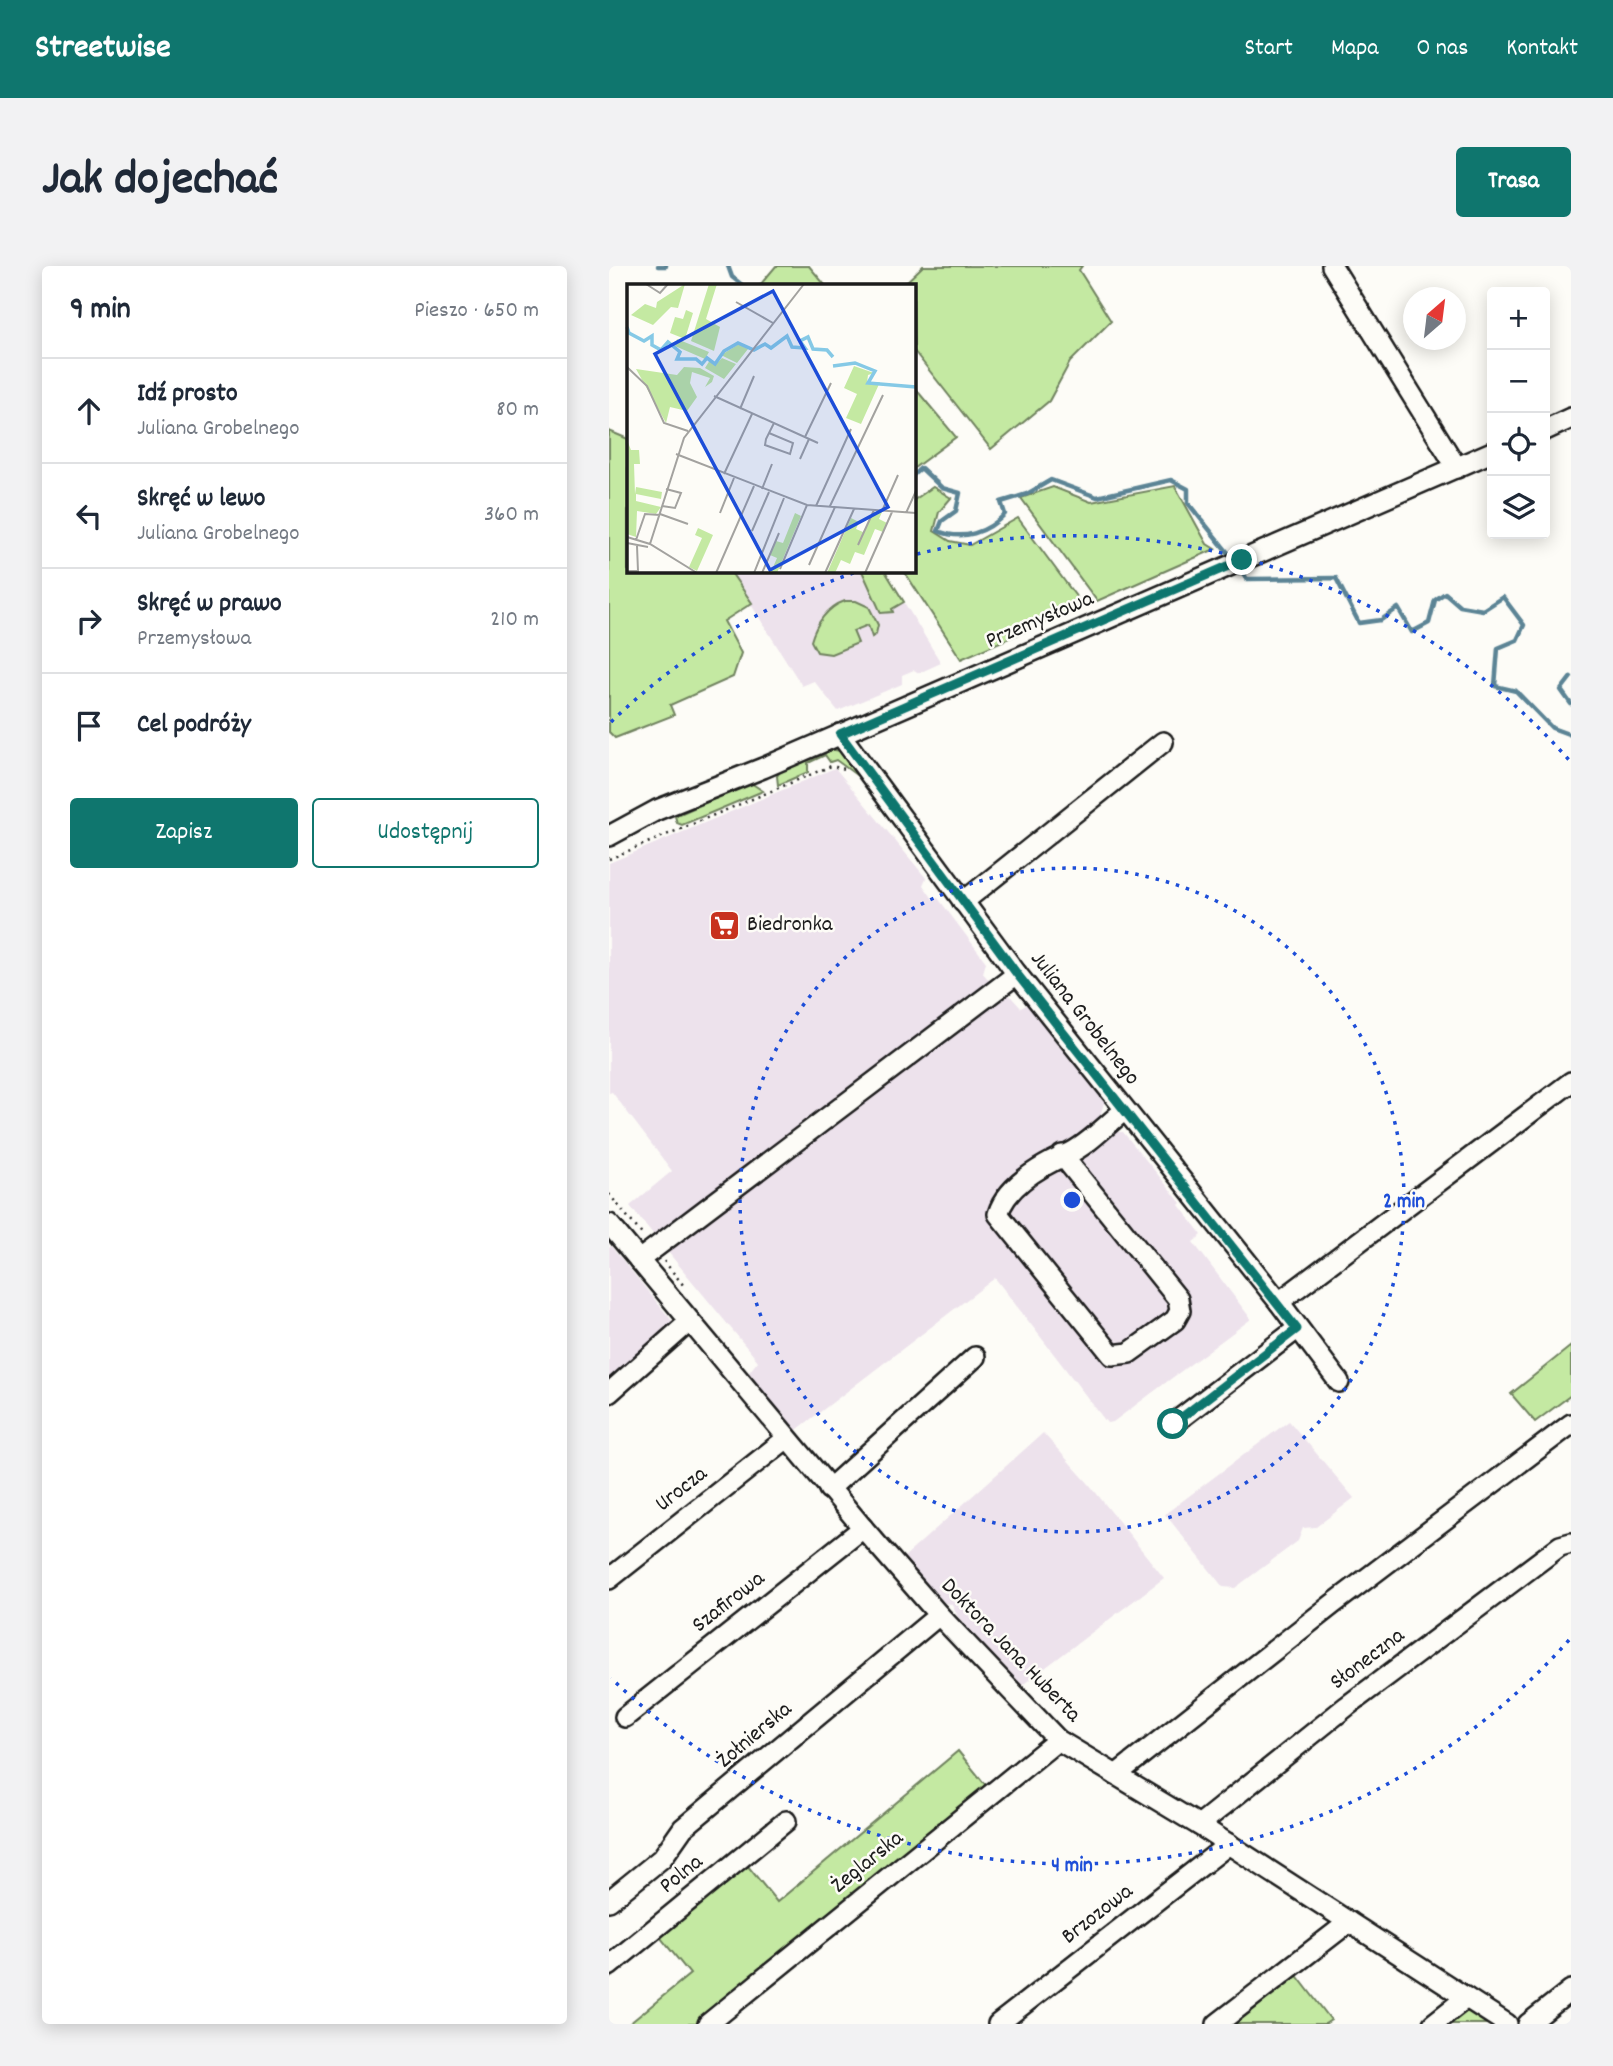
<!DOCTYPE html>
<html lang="pl">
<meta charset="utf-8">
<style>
body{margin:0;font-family:Dekko,sans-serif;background:#f2f2f3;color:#1f2937}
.controls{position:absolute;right:21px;top:21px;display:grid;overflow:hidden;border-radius:7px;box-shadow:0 4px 18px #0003}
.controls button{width:63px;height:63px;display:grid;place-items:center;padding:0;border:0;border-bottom:2px solid #e0e1e3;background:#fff;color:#1f2937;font:35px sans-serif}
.compass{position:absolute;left:794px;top:21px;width:63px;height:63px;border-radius:50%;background:#fff;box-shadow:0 4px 18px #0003;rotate:28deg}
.stop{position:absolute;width:21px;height:21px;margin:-16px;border:5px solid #0f766e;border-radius:50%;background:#fff}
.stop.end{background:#0f766e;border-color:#fff;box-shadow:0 2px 7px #0008}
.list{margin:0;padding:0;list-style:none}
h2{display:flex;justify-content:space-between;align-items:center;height:91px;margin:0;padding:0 28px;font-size:30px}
h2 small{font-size:23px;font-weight:400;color:#747a83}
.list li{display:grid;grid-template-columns:46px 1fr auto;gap:21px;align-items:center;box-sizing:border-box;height:105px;padding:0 28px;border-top:2px solid #e0e1e3}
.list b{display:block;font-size:26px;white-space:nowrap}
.list p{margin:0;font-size:23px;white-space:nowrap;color:#747a83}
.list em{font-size:23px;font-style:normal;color:#747a83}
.actions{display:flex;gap:14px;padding:21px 28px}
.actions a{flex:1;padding:16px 0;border:2px solid #0f766e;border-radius:7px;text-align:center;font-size:24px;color:#0f766e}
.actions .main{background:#0f766e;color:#fff}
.icon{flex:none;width:38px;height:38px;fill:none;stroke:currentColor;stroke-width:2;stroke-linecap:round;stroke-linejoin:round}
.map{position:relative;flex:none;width:962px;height:1758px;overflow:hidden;border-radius:7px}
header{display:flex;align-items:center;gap:42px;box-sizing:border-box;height:98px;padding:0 35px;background:#0f766e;color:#fff}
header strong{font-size:33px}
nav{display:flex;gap:38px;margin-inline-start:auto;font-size:24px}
.intro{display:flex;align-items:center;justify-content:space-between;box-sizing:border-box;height:168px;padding:0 42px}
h1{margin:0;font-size:49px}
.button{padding:18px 32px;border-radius:7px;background:#0f766e;color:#fff;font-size:24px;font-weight:700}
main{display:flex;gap:42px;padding:0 42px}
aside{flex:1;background:#fff;border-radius:7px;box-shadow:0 4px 18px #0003}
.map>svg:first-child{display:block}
.built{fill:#ede2ec}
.green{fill:#c4e9a2;stroke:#70825f;stroke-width:2}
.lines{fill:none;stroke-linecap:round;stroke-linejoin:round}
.stream{stroke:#5b8495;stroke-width:4.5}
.minor-casing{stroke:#1c1c1c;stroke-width:24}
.path{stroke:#1c1c1c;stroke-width:2.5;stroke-dasharray:2 5;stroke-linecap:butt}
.minor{stroke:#fdfcf7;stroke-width:19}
.route{stroke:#0f766e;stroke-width:9}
.ring{fill:none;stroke:#1d4ed8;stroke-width:3.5;stroke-dasharray:3.5 7}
.labels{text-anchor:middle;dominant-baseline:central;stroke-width:5;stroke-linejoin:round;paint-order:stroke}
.street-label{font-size:23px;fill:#1c1c1c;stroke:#fdfcf7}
.poi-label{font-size:23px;fill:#1c1c1c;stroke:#fdfcf7;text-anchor:start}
.inset-river{fill:none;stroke:#85c9e6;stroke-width:3.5}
.inset-road{fill:none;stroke:#a3a29f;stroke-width:2}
.view{fill:#1d4ed8;fill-opacity:0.15;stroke:#1d4ed8;stroke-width:3.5}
.inset-edge{fill:none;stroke:#1c1c1c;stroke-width:3.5}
.centre{fill:#1d4ed8;stroke:#fdfcf7;stroke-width:3.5}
.ring-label{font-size:21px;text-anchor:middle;font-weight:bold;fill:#1d4ed8;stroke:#fdfcf7;stroke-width:5;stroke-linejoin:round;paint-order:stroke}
</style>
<header>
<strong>Streetwise</strong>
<nav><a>Start</a><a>Mapa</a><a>O nas</a><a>Kontakt</a></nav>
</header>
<div class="intro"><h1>Jak dojechać</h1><a class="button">Trasa</a></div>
<main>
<aside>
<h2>9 min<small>Pieszo · 650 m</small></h2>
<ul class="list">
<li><svg class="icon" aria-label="ahead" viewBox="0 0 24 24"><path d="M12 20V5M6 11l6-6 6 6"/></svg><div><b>Idź prosto</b><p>Juliana Grobelnego</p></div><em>80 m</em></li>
<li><svg class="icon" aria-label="left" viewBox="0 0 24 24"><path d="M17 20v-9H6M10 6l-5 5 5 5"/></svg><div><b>Skręć w lewo</b><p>Juliana Grobelnego</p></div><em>360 m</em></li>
<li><svg class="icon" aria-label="right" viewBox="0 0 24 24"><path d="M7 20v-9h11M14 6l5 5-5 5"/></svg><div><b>Skręć w prawo</b><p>Przemysłowa</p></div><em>210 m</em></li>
<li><svg class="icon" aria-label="arrive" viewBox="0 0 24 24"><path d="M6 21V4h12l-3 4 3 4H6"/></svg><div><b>Cel podróży</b></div></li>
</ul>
<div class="actions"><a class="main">Zapisz</a><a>Udostępnij</a></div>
</aside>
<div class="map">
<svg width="962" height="1758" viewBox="0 0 962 1758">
<rect width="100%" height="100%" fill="#fdfcf7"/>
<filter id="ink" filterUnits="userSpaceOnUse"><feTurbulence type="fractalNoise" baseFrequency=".0143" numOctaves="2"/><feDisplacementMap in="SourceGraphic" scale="14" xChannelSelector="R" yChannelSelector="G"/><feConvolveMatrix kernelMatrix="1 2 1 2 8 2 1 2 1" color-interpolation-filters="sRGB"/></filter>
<g filter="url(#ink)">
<!-- built -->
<g class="built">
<polygon points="121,305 276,305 332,397 310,407 305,404 293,409 293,418 229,445 205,415 193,420"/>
<polygon points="226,502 317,612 314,619 324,633 329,632 377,696 374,707 382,717 395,723 412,742 419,738 496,833 490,854 500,866 514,866 572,937 570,939 593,969 584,976 642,1053 504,1156 498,1157 386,1012 185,1166 137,1110 149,1095 21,940 63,905 3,826 0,827 0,597"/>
<polygon points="2,980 77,1072 0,1133 0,982"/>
<polygon points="680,1155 745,1232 707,1261 694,1262 689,1275 626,1322 614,1321 556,1248"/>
<polygon points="434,1167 480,1218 555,1312 412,1420 349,1351 343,1338 336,1337 294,1292"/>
</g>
<!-- green -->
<g class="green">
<polygon points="167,0 200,0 216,19 151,19"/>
<polygon points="314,0 473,0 470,4 502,55 461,96 440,135 382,183 305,85 304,19 294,19"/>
<polygon points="305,121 347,171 305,202 304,202"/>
<polygon points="0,165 19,173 19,304 121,305 143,337 115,355 132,387 124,411 61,439 65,449 6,472 0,466"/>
<polygon points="566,220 598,278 606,283 488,335 412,232 444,221 482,236"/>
<polygon points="324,221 342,232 330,246 325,265 341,275 361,279 409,252 474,340 352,393 295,305 304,304 305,234"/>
<polygon points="253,305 276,305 295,336 283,343 284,346 272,347"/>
<path d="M236 335H247L260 341 269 359 267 368 263 371 259 359 244 365 249 377 222 388 208 386 202 375C207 358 218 341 236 335Z"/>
<polygon points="219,483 232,485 258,517 227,494 221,496 216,489 199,497 199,506 169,519 168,510 173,503"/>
<polygon points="142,517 154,525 73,559 68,557 66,550"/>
<polygon points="962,1080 962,1129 926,1156 902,1128"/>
<polygon points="349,1485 379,1522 87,1758 20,1758 81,1708 47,1666 134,1594 168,1636"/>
<polygon points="686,1707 722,1754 716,1758 620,1758"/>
<polygon points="864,1744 887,1758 839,1758 853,1747"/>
</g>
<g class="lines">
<!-- stream -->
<g class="stream">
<polyline points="49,0 57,0"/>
<polyline points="119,0 123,11 133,19"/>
<path d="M304 209 312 202 333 222 351 227 347 245 333 255 329 265C354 275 378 267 396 248L392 236 418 228 442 214 488 231 562 214 579 223V237L624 293"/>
<polyline points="631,303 638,313 727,312 750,357 772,354 789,342 803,366 820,357 826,334 836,327 851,340 874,344 894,331 915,359 908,374 889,382 886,420 907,425 943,462 962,469"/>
<polyline points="962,411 952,424 962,438"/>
</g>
<defs>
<g id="minor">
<polyline points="723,0 848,202"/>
<polyline points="936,164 962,152"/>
<polyline points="231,468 408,708 670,1036 730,1116"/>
<polyline points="0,570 48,544 154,502 883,186"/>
<polyline points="354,636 554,476"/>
<path d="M453 889 569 1033 571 1045 566 1054 520 1087 503 1089 389 948C398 919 434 899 459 888 479 879 498 858 516 844"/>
<polyline points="0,958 254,1262 330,1349 449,1474 590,1559 898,1758"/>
<polyline points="30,994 408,708"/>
<polyline points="670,1036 962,816"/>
<polyline points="0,1127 80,1056"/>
<polyline points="564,1158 688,1063"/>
<polyline points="220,1223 366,1091"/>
<polyline points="0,1313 177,1173"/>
<polyline points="16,1451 254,1262"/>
<polyline points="507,1509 724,1338 962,1158"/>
<polyline points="590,1559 738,1440 951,1280 962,1277"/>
<polyline points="0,1635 53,1592 74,1562 330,1349"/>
<polyline points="0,1700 177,1555"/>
<polyline points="99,1758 449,1474"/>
<polyline points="389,1758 620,1578"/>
<polyline points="608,1758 740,1656"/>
<polyline points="824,1758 857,1732"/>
<polyline points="919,1758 962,1724"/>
</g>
</defs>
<!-- minor casing -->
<use href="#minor" class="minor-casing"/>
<!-- path -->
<g class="path">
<polyline points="0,593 222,500 236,503"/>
<polyline points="0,928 35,971"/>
<polyline points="55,995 75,1020"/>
</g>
<!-- minor -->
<use href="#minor" class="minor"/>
</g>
</g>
<g class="lines" filter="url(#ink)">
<!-- route -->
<polyline class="route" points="564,1158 688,1063 408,708 231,468 633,294"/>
</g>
<!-- distance rings -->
<g class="ring">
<circle cx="463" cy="934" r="332"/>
<path d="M960 1374A664 664 0 0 1 2 1412M2 456A664 664 0 0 1 247 306M308 288A664 664 0 0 1 960 494"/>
</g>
<!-- icons -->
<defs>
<symbol id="supermarket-square" viewBox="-11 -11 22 22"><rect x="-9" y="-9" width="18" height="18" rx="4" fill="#c8321e" stroke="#fdfcf7"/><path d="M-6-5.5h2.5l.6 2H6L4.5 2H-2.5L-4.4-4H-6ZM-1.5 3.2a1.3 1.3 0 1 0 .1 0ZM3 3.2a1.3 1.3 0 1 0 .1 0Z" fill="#fff"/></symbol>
</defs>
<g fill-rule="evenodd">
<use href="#supermarket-square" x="98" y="642" width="35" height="35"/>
</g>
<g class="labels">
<!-- street labels -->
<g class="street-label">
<text transform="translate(431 355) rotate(-23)">Przemysłowa</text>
<text transform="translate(475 753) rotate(52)">Juliana Grobelnego</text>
<text transform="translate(73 1224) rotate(-38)">Urocza</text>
<text transform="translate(120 1337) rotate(-38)">Szafirowa</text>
<text transform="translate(401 1385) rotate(46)">Doktora Jana Huberta</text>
<text transform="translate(759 1394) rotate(-37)">Słoneczna</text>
<text transform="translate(146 1470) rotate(-40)">Żołnierska</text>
<text transform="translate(259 1597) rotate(-39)">Żeglarska</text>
<text transform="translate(73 1609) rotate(-39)">Polna</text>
<text transform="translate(489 1649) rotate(-38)">Brzozowa</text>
</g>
<!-- poi labels -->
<g class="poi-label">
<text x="138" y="659">Biedronka</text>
</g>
</g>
<!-- overview -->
<g transform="translate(18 18)">
<rect width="289" height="289" fill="#fdfcf7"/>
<path d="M58 0 51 24 44 23 26 41 4 31 18 20 29 24 30 18ZM82 0H90L79 35 93 43 87 67 64 57ZM59 26 66 29 58 55 43 49 48 33 56 35ZM50 55 82 68 78 75 48 62ZM112 60 121 65 110 79 94 71ZM95 74 109 80 97 95 78 84 83 76 88 81ZM227 82 247 89 241 91 240 99 253 98 234 140 219 134 230 110 217 104ZM57 83 73 84 87 92 85 98 78 103 83 94 65 88 63 99 70 113 60 127 43 123 39 139 9 85 50 91ZM0 156 4 166H12L13 180H7L8 210 9 203 35 208 34 215 9 210V217L34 223 29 230 10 227 9 253 0 250ZM247 228H255L252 235 260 239 256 248 248 245 237 271 228 268 223 280 214 276 208 289H200L224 234 232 238 229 245 236 248ZM168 229 174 232 150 289 144 288 150 274 143 271 149 257 156 259ZM71 244 86 251 70 287 62 283 75 254 68 251Z" fill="#c4e9a2"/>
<path class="inset-river" d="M0 43 2 49 17 57 25 52V61L34 66 41 58 53 68 50 75H69L75 80 80 74 88 80 97 67 111 59 127 66 138 60 144 64 160 52 165 63 178 64 173 57 181 53 186 65 200 66 206 73M206 82 228 79 248 87 241 99 289 103"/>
<path class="inset-road" d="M19 0 33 9 41 0M109 18 146 39M0 83 20 102 37 139 61 147M87 112 191 159M113 125 127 92M142 149 166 159 163 170 138 161 139 155 147 139M178 153 204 99M49 170 180 221 289 229M173 175 182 155M97 190 125 130M135 205 145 180M35 222 48 224 54 209 39 205M189 222 224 145M203 222 256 111M255 227 271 191M93 229 107 194M279 229 289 207M33 230 61 240M125 247 142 208M0 253 23 260 70 289M9 256 18 230 33 231M0 259 21 263M23 260 57 154 177 0M231 261 247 226M182 281 208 223M153 285 180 221M0 287H11L10 262M89 289 127 202M127 289 157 214M135 289 152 249M198 289 227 225M238 289 265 228"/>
<path class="view" d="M146 7 261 223 143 286 28 70Z"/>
<rect width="289" height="289" class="inset-edge"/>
</g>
<circle cx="463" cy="934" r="10" class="centre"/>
<g class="ring-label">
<text x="795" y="941">2 min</text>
<text x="463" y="1605">4 min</text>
</g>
</svg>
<div class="controls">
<button>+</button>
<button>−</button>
<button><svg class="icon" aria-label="locate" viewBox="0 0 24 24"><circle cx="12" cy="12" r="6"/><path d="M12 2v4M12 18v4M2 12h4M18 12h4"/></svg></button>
<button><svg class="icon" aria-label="layers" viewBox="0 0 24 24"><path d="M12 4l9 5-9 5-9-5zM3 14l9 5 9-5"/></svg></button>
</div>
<svg class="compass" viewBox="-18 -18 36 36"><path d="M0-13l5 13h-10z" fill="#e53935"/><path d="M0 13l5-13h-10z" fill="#747a83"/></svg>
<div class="stop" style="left:564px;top:1158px"></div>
<div class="stop end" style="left:633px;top:294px"></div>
</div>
</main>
